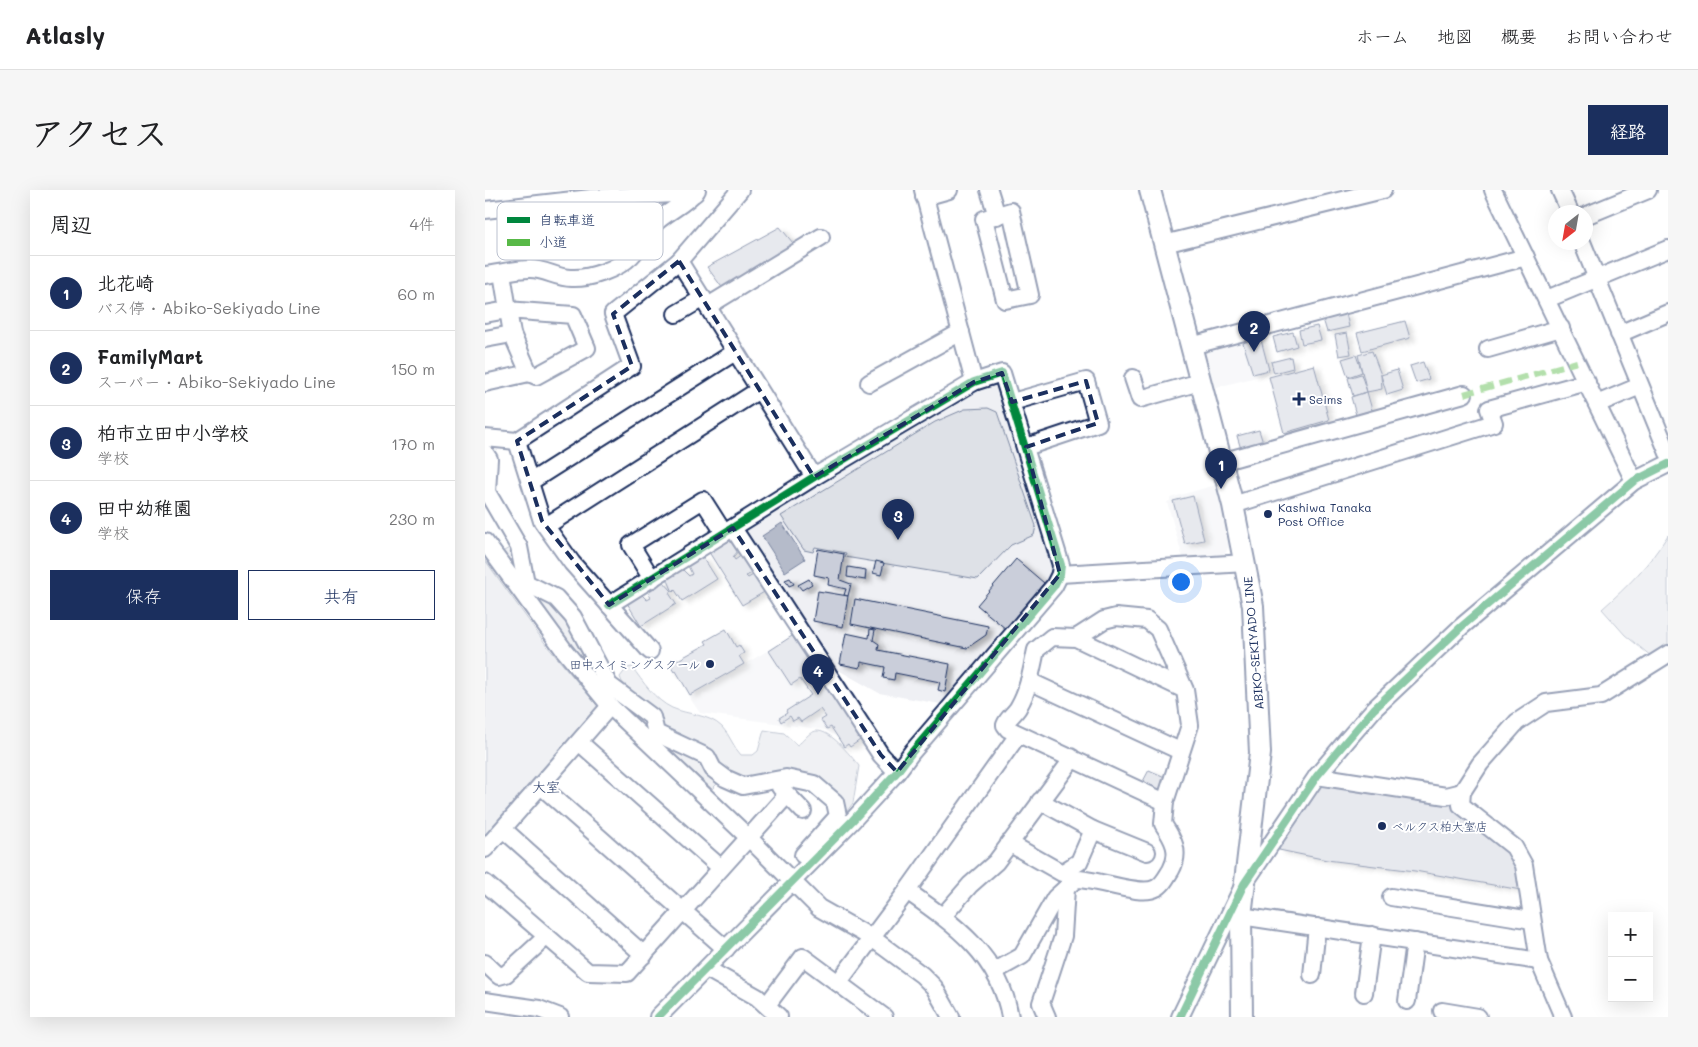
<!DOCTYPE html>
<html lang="ja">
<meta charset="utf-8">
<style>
body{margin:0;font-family:Mali,"Klee One",sans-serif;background:#f6f6f6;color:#202124}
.controls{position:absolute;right:15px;bottom:15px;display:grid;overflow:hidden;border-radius:0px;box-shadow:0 5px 20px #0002}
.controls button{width:45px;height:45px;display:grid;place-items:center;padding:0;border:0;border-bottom:1px solid #e0e0e0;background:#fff;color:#202124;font:25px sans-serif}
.compass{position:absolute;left:1063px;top:15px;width:45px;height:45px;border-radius:50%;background:#fff;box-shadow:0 5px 20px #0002;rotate:211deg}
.you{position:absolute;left:695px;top:391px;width:18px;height:18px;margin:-12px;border:4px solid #fff;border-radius:50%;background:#1a73e8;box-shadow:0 0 0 8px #1a73e833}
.badge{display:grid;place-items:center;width:32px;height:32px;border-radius:50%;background:#1b2f5e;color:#fff;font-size:16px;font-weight:700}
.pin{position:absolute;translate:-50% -41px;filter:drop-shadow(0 1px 2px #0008)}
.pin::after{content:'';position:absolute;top:26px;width:18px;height:15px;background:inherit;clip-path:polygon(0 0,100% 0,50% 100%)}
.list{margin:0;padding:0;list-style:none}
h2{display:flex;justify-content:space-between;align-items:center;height:65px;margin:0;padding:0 20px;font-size:21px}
h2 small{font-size:16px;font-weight:400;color:#757577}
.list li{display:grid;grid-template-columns:32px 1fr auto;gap:15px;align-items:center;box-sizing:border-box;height:75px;padding:0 20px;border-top:1px solid #e0e0e0}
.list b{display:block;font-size:19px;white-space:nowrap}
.list p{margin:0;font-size:16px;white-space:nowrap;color:#757577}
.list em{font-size:16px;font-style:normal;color:#757577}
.actions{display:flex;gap:10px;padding:15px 20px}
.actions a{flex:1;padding:11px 0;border:1px solid #1b2f5e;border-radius:0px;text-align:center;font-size:18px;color:#1b2f5e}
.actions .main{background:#1b2f5e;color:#fff}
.map{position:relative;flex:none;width:1183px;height:827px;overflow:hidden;border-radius:0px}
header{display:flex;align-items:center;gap:30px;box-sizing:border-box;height:70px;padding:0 25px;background:#fff;border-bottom:1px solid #e0e0e0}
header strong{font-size:24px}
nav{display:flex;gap:28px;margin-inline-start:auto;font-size:18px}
.intro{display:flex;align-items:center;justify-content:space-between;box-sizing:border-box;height:120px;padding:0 30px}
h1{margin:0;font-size:35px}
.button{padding:12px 22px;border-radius:0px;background:#1b2f5e;color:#fff;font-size:18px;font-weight:700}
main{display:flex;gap:30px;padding:0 30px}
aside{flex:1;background:#fff;border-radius:0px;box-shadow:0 5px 20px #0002}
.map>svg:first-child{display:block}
.built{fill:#eff0f4}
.green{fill:#dee1e7;stroke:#7c88a2}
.water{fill:#b5bbca;stroke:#77839f}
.building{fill:#caceda;stroke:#1b2f5e;filter:url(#shadow)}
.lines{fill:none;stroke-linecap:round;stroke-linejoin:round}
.minor-casing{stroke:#1b2f5e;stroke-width:20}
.major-casing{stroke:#1b2f5e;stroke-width:24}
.minor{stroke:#fff;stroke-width:16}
.major{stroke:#fff;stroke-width:20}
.quiet{stroke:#58b947;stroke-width:6;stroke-dasharray:12 6;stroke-linecap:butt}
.cycleway-casing{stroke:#fff;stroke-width:11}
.cycleway{stroke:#00873e;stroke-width:8}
.marked{fill:none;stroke:#1b2f5e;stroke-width:4;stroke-dasharray:10 6;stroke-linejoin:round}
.poi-dot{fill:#1b2f5e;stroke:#fff;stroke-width:2}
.labels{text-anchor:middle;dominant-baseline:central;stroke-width:4;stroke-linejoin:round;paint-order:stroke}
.poi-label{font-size:12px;fill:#1b2f5e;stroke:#fff;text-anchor:start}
.street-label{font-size:12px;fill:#1b2f5e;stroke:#fff}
.neighbourhood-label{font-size:14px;fill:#1b2f5e;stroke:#fff}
.key{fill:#fff;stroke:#bbc1cf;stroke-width:1}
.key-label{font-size:14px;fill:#1b2f5e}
</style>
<header>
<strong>Atlasly</strong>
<nav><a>ホーム</a><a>地図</a><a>概要</a><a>お問い合わせ</a></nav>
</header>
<div class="intro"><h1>アクセス</h1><a class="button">経路</a></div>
<main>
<aside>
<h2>周辺<small>4件</small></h2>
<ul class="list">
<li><span class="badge">1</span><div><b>北花崎</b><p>バス停 · Abiko-Sekiyado Line</p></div><em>60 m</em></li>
<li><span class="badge">2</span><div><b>FamilyMart</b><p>スーパー · Abiko-Sekiyado Line</p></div><em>150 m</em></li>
<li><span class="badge">3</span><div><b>柏市立田中小学校</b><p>学校</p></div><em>170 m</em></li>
<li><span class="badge">4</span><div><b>田中幼稚園</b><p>学校</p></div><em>230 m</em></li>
</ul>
<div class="actions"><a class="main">保存</a><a>共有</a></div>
</aside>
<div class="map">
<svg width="1183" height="827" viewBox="0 0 1183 827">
<defs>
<filter id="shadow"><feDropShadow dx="5.5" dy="3" stdDeviation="2.5" flood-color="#0004"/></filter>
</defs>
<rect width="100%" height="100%" fill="#fff"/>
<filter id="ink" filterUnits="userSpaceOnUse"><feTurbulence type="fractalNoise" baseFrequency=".02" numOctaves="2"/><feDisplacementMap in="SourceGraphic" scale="10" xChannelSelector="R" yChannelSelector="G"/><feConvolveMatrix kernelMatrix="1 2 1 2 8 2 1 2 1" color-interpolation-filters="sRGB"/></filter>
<g filter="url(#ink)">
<!-- built -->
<g class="built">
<polygon points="774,141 787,183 725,199 714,158"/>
<polygon points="511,191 517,194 571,383 461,515 394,503 348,477 255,342 259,335 489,198"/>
<polygon points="734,294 749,354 743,358 737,370 698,368 682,312 685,311 685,308"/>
<polygon points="311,444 378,547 361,559 352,547 340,540 215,523 204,507"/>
</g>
<!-- green -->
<g class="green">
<polygon points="503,218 512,222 551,336 549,345 526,355 493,389 360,367 361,363 330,357 328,362 319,360 296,326 450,232 480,219"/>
<path d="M1183 345V475H1177L1140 445 1117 419C1143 396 1165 374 1183 345Z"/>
<polygon points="30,355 33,386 17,362"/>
<polygon points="0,370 62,456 116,520 0,651"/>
<polygon points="48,398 86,427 115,493 102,479 43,400"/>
<path d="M147 477C158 492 170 510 187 518 203 525 224 524 237 537 245 545 248 557 256 565H268L273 561 279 540 299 543 312 555C318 552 322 544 328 542 342 535 366 566 374 576L368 613 362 621 329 589 264 590 239 579 212 554 187 543 178 535 175 525 137 492 135 487 142 478Z"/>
<polygon points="173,549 220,569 237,589 227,599"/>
</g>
<!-- water -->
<polygon class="water" points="297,333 320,369 300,382 277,346"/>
<!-- building -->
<g class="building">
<polygon points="295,37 312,58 239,100 222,77"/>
<polygon points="861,123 864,137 842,142 838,129"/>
<polygon points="920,131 925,148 877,161 872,143"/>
<polygon points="832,136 836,150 817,154 814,140"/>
<polygon points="808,142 812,156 792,162 788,147"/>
<polygon points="862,143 866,164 854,166 850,145"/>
<polygon points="775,146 784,180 768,184 758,153 764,151 763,148 769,147 770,149 770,147"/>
<polygon points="887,161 896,185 897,199 882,202 873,165"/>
<polygon points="871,165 877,182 863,187 857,169"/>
<polygon points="806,167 808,178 789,183 786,172"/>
<polygon points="938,172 944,189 931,193 925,176"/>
<polygon points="829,175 844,230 799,243 784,187"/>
<polygon points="912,180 918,200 902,205 896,185"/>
<polygon points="876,184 882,202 868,206 863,188"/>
<polygon points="882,202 887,220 871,225 866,207"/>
<polygon points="774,240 778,253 756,259 752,246"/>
<polygon points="708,306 719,350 700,354 688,311"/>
<polygon points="246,347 254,360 248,367 250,370 257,365 267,380 267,383 261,386 263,388 270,384 281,401 257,415 222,359"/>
<polygon points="333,359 359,364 355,390 366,394 363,406 359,405 361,399 343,395 344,388 329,385"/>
<polygon points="218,367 232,389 197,411 190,400 188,402 182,388 197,379 204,386 207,384 203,376"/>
<polygon points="531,369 559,393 521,439 492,415"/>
<polygon points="391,371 399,373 396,385 388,383"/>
<polygon points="363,377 381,380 380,390 362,387"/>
<polygon points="305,388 309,394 304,396 300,390"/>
<polygon points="324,389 327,394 317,400 313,395"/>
<polygon points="177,390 187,401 184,403 191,414 156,436 142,413 156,404 162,410 166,408 162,399"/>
<polygon points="333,401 363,406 358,437 328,431"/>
<polygon points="370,409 503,436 501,445 482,458 366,434"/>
<polygon points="241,439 251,457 254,455 259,463 254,466 259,474 205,505 191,481 189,482 186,477 188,476 186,472 192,468 193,470 222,454 220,451"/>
<polygon points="385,439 390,440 388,450 394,454 393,460 465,474 460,502 453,500 455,492 410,483 409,490 398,488 400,477 376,472 375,478 355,474 361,443 384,448"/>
<polygon points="310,444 378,548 365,557 363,554 359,557 346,537 342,539 336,530 341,527 335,519 316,532 313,528 308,531 305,526 296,532 294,528 302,523 301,521 326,505 315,489 306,495 284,461"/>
<polygon points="664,580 682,588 674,604 656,595"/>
<polygon points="836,592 964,612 975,626 1023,662 1032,673 1036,700 930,681 842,670 794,660 795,654"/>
</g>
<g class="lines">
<defs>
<g id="minor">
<polyline points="255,0 194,71 329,287"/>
<polyline points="438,0 489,192"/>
<polyline points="504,0 512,26"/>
<polyline points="1008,0 1149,291"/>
<polyline points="1075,0 1085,22"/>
<polyline points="439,7 464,0"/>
<polyline points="0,20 106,8 210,3"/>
<polygon points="526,21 545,105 520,110 499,29"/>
<polyline points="1100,26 1163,0"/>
<polyline points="1097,52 1183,263"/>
<polyline points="679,54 898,0"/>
<path d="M0 85C15 83 31 79 45 79 60 79 72 88 86 88 105 89 133 79 146 66 155 57 159 44 168 35 182 21 200 15 212 0"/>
<polyline points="1062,109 1183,59"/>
<polyline points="223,116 336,47"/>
<polyline points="0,124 22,120 88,125 102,158 51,186 44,183 27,144 17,83"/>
<polyline points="191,124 218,108"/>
<polyline points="1134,144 1183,123"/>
<polyline points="0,149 27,144"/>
<polyline points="706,156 1041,67"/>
<polyline points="1003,159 1076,138"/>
<polyline points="648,188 655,209 715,192"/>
<polyline points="0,193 44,183"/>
<polyline points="384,193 476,142"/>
<polyline points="527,212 601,191 613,233 541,257"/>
<polyline points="1112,214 1155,196"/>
<polyline points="0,248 32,251 147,176 128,124 194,71"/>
<polyline points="32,251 57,331 87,373 165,461"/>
<polyline points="0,263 4,269 2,302 34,357 41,393 71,408 88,427 124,495 167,527 171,543 222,567 228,579 240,588 258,596 301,588 329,594 350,612 353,626 318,665"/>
<polyline points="736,272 979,204"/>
<polyline points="45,292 250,162"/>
<polyline points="748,315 1009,233 1004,219 1102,192"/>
<polyline points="61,336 274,200"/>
<polyline points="248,338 396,565 412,582"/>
<polyline points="0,352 79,460 125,516 263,647 334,718 387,748 437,785 449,797 466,827"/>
<polyline points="575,384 761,373"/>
<polyline points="167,389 146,355 218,310 239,343"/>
<polyline points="124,415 329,287 489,192 517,183 576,375 575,384 569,396 427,562 412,582 367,631 173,827"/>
<path d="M591 448 619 430 631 427 662 430 673 439 700 500 705 535 680 612 523 539 520 535C523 527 531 523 534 516 544 499 547 478 551 460L567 447 591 448 700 500"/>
<polyline points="544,491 695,561"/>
<polyline points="94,552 236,678"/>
<polyline points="832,586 961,606 977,602"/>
<polyline points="56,596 241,759"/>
<polyline points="295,597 318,621"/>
<polyline points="555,611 608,640 662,662"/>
<polyline points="18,639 159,765"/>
<polyline points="524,653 577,683 594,672 608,640"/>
<polyline points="0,659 125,516"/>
<polyline points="0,693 103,782 142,783 302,605"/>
<path d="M422 701C469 734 515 766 525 827"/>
<polyline points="906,707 1047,730"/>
<polyline points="458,726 485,695 511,672 583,575 586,567"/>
<polyline points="756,726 1054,771"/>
<polyline points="0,773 14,786 21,784 61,747"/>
<polyline points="222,779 272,807 294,827"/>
<path d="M510 781 537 766 570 708 591 689C613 689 656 707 671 698 678 695 682 686 686 680 696 662 688 649 678 634L680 612"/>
<polyline points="827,785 832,737"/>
<polyline points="353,793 422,701 533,545"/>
<polyline points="879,803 887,745"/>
<polyline points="0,811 54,819 75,827"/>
<polyline points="922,811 930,752"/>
<polyline points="282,815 318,767 399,827"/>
<polyline points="957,821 993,827"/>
<polyline points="562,827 556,813 578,746 581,698"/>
<polyline points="695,827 759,694 832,586 863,549 889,519 976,437 1149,291 1183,274"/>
<polyline points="1078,827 1054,771 1039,675 1029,657 976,615 977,602 995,574 1032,532 1061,513 1116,506 1183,464"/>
</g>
<polyline id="major" points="665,0 748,315 768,416 775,563 756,726 757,827"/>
</defs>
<!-- minor casing -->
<use href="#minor" class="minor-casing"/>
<!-- major casing -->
<use href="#major" class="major-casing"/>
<!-- minor -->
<use href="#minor" class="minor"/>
<!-- major -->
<use href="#major" class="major"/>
<!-- quiet -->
<polyline class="quiet" points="979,204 1092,172"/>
<defs>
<g id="cycleway">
<polyline points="124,415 329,287 489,192 517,183 576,375 575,384 569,396 427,562 412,582 367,631 173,827"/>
<polyline points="695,827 759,694 832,586 863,549 889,519 976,437 1149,291 1183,274"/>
</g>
</defs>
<!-- cycleway casing -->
<use href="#cycleway" class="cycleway-casing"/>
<!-- cycleway -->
<use href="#cycleway" class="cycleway"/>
</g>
</g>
<!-- marked area -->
<path d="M0 0H1183V827H0ZM194 71 329 287 489 192 517 183 527 212 601 191 613 233 541 257 575 384 412 582 396 565 248 338 124 415 57 331 32 251 147 176 128 124Z" fill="#fff" fill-opacity=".55" fill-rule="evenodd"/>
<path class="marked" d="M194 71 329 287 489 192 517 183 527 212 601 191 613 233 541 257 575 384 412 582 396 565 248 338 124 415 57 331 32 251 147 176 128 124Z"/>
<!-- markers -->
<g class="poi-dot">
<path d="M811.5 201.5h5v5h5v5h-5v5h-5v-5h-5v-5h5z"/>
<circle cx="783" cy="324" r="5"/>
<circle cx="225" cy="474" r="5"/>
<circle cx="897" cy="636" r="5"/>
</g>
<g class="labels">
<!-- poi labels -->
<g class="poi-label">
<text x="824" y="209">Seims</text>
<text x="793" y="317">Kashiwa Tanaka<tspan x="793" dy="14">Post Office</tspan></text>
<text x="215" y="474" text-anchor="end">田中スイミングスクール</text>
<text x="907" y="636">ベルクス柏大室店</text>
</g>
<!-- street labels -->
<g class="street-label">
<text transform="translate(768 453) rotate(-95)">ABIKO-SEKIYADO LINE</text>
</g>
<!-- neighbourhood labels -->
<g class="neighbourhood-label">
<text x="61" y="596">大室</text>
</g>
</g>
<!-- legend -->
<rect x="12" y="12" width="166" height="58" rx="8" class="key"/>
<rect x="22" y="27" width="23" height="6" fill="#00873e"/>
<rect x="22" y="49" width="23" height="7" fill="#58b947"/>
<g class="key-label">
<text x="54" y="35">自転車道</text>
<text x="54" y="57">小道</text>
</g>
</svg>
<div class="controls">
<button>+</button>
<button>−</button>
</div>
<svg class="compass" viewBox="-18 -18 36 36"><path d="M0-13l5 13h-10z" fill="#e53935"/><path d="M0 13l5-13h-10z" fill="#757577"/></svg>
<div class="you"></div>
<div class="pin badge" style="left:736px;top:299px">1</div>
<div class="pin badge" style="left:769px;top:162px">2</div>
<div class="pin badge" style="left:413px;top:350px">3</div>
<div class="pin badge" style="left:333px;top:505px">4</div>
</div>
</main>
